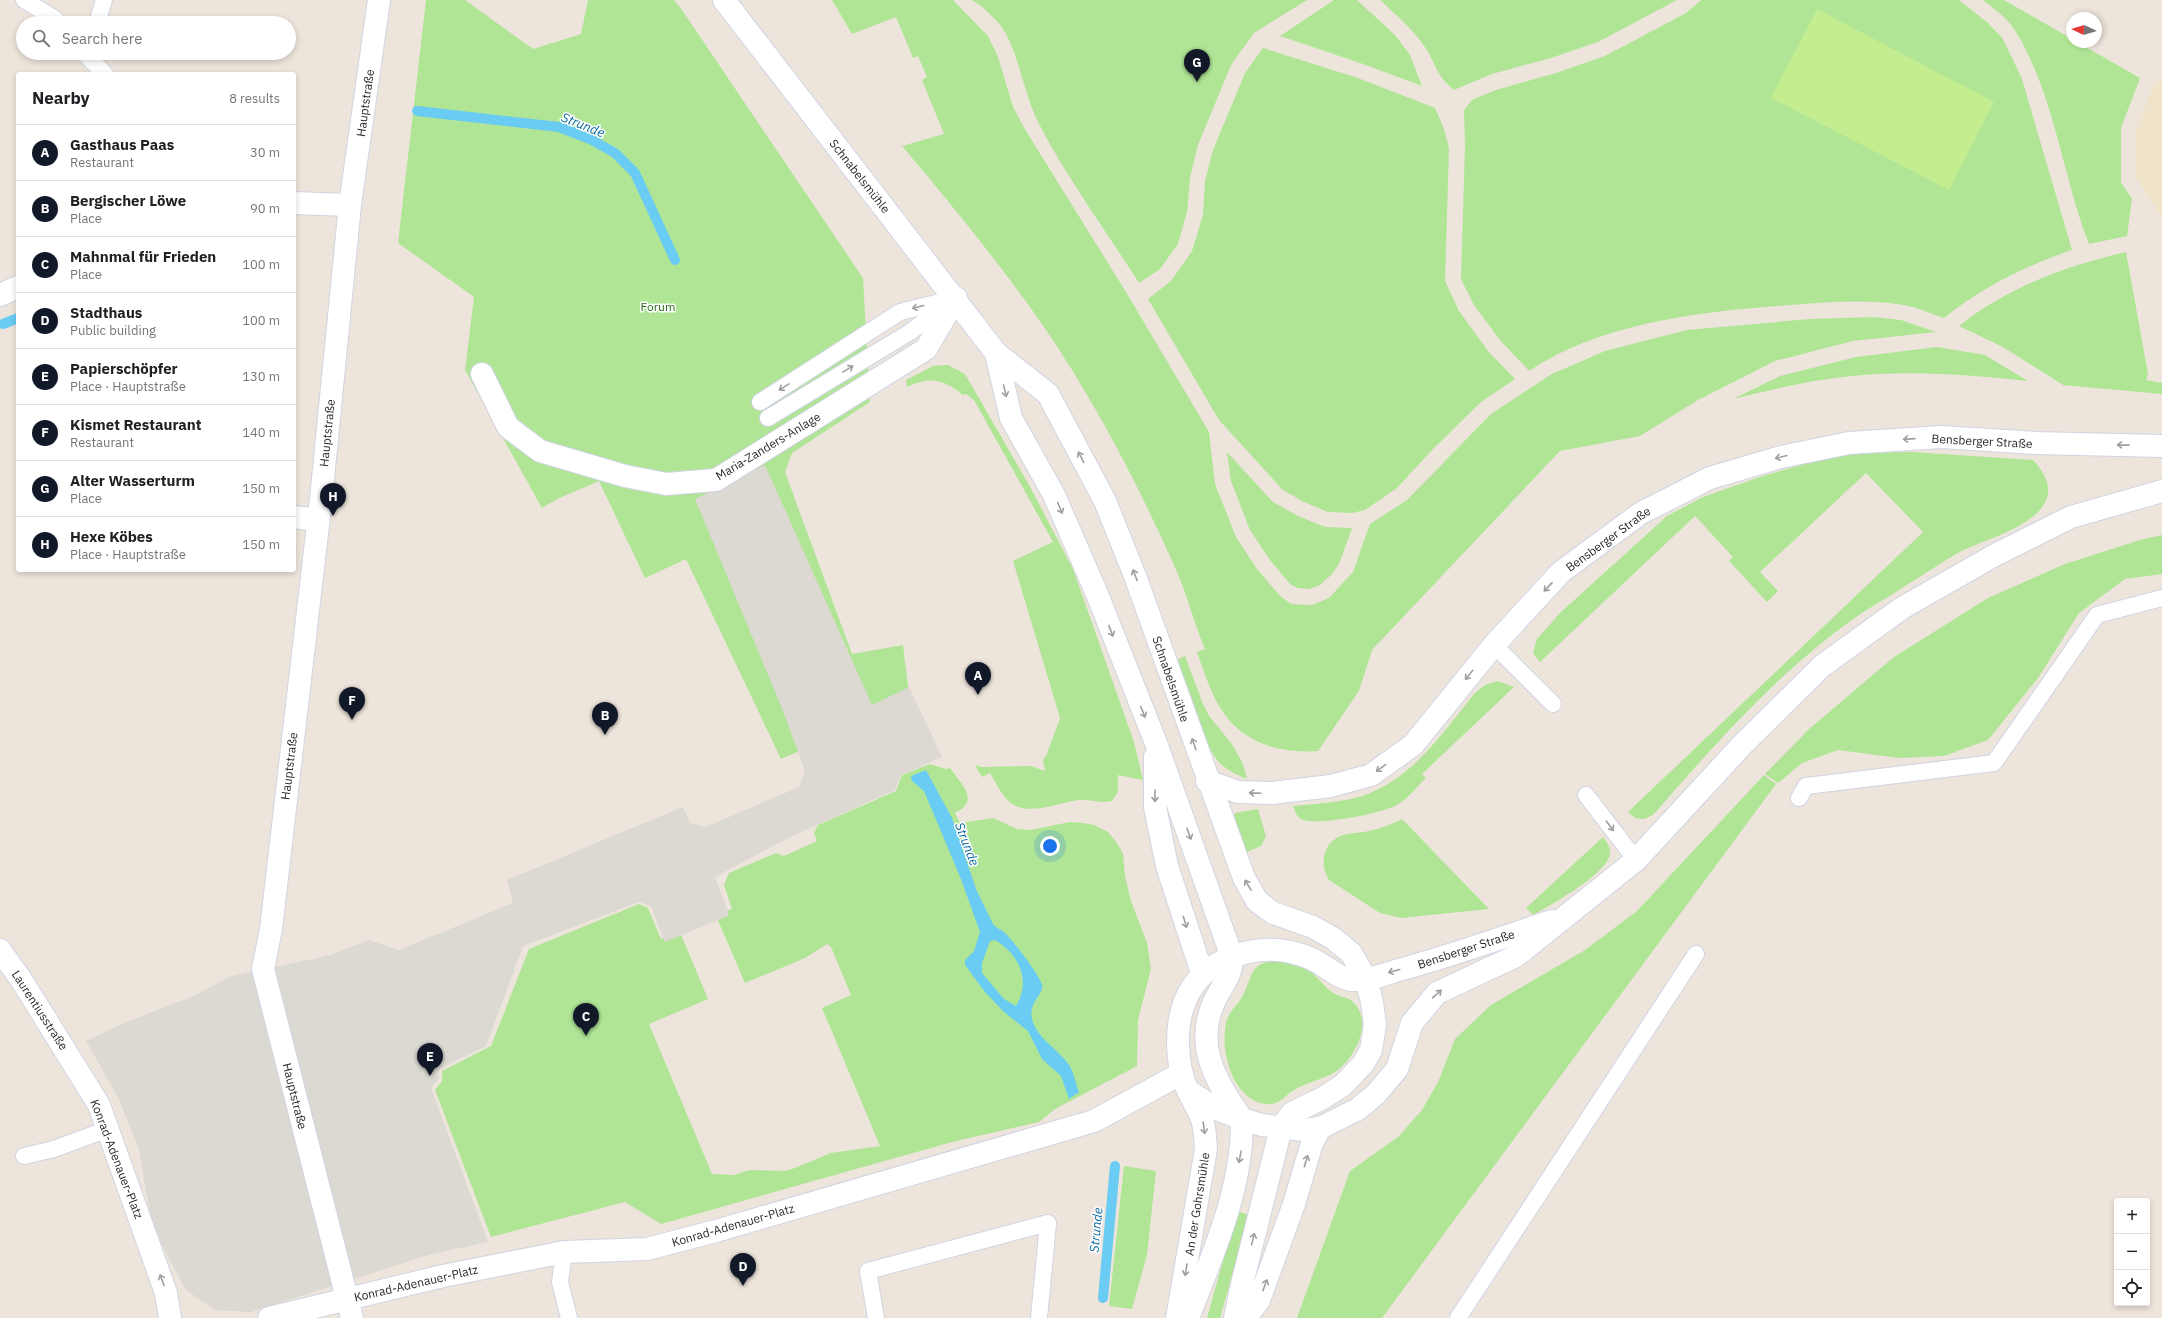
<!DOCTYPE html>
<meta charset="utf-8">
<style>
body{margin:0;font-family:"IBM Plex Sans",sans-serif;background:#f6f6f6;color:#202124}
.controls{position:absolute;right:12px;bottom:12px;display:grid;overflow:hidden;border-radius:4px;box-shadow:0 2px 6px #0003}
.controls button{width:36px;height:36px;display:grid;place-items:center;padding:0;border:0;border-bottom:1px solid #e0e0e0;background:#fff;color:#202124;font:20px sans-serif}
.compass{position:absolute;left:2066px;top:12px;width:36px;height:36px;border-radius:50%;background:#fff;box-shadow:0 2px 6px #0003;rotate:274deg}
.you{position:absolute;left:1050px;top:846px;width:14px;height:14px;margin:-10px;border:3px solid #fff;border-radius:50%;background:#1a73e8;box-shadow:0 0 0 6px #1a73e833}
.badge{display:grid;place-items:center;width:26px;height:26px;border-radius:50%;background:#111827;color:#fff;font-size:13px;font-weight:700}
.pin{position:absolute;translate:-50% -33px;filter:drop-shadow(0 1px 2px #0008)}
.pin::after{content:'';position:absolute;top:21px;width:14px;height:12px;background:inherit;clip-path:polygon(0 0,100% 0,50% 100%)}
.list{margin:0;padding:0;list-style:none}
h2{display:flex;justify-content:space-between;align-items:center;height:52px;margin:0;padding:0 16px;font-size:17px}
h2 small{font-size:13px;font-weight:400;color:#757577}
.list li{display:grid;grid-template-columns:26px 1fr auto;gap:12px;align-items:center;box-sizing:border-box;height:56px;padding:0 16px;border-top:1px solid #e0e0e0}
.list b{display:block;font-size:15px;white-space:nowrap}
.list p{margin:0;font-size:13px;white-space:nowrap;color:#757577}
.list em{font-size:13px;font-style:normal;color:#757577}
.icon{flex:none;width:22px;height:22px;fill:none;stroke:currentColor;stroke-width:2;stroke-linecap:round;stroke-linejoin:round}
.map{position:relative;flex:none;width:2162px;height:1318px;overflow:hidden}
.search{position:absolute;background:#fff;box-shadow:0 2px 6px #0003;left:16px;top:16px;width:280px;height:44px;display:flex;align-items:center;gap:10px;box-sizing:border-box;padding:0 14px;border-radius:22px;color:#757577;font-size:15px}
.panel{position:absolute;background:#fff;box-shadow:0 2px 6px #0003;left:16px;top:72px;width:280px;height:500px;border-radius:4px}
.map>svg:first-child{display:block}
.education{fill:#efe3ca}
.green{fill:#afe595}
.pitch{fill:#c4ed90}
.plaza{fill:#dcd8d2}
.water{fill:#6accf3;fill-rule:evenodd}
.lines{fill:none;stroke-linecap:round;stroke-linejoin:round}
.stream{stroke:#6accf3;stroke-width:10}
.service-casing{stroke:#d0d4e3;stroke-width:18}
.pedestrian-casing{stroke:#d0d4e3;stroke-width:24}
.minor-casing{stroke:#d0d4e3;stroke-width:24}
.secondary-casing{stroke:#d0d4e3;stroke-width:24}
.service{stroke:#fff;stroke-width:16}
.pedestrian{stroke:#fff;stroke-width:22}
.minor{stroke:#fff;stroke-width:22}
.secondary{stroke:#fff;stroke-width:22}
.oneway{stroke:#9f9f9f}
.labels{text-anchor:middle;dominant-baseline:central;stroke-width:3;stroke-linejoin:round;paint-order:stroke}
.street-label{font-size:12px;fill:#2a2a2a;stroke:#fff}
.park-label{font-size:12px;fill:#276917;stroke:#fff}
.water-label{font-size:13px;font-style:italic;fill:#08699f;stroke:#fff}
</style>
<div class="map">
<svg width="2162" height="1318" viewBox="0 0 2162 1318">
<rect width="100%" height="100%" fill="#ede5db"/>
<!-- education -->
<polygon class="education" points="2162,80 2162,218 2136,177 2136,131 2153,86"/>
<!-- green -->
<g class="green">
<polygon points="426,0 465,0 533,49 581,34 588,0 674,0 680,7 863,278 870,402 792,453 785,472 852,654 903,645 910,703 781,759 686,559 645,578 599,481 557,499 542,508 465,370 474,297 398,243"/>
<path d="M832 0H953L988 36 998 57 1013 107 1026 131 1126 292 1209 432 1215 484 1236 537 1257 569 1280 596 1291 604 1312 605 1329 598 1353 572 1370 524 1407 500 1491 414 1552 374 1605 351 1687 330 1810 319 1874 317 1901 320 1936 332 1853 341 1775 361 1698 400 1640 436 1560 451 1372 650 1359 691 1318 751C1280 754 1242 743 1221 709 1210 692 1204 671 1197 652L1205 649C1194 623 1188 597 1177 572 1140 488 1096 403 1044 327 1000 264 952 205 902 146L944 134 922 80 927 77 918 56 913 58 896 17 852 34Z"/>
<path d="M972 0H1307L1254 33 1231 65 1198 145 1190 178 1187 212 1178 244 1160 269 1139 283C1105 229 1066 177 1037 120 1023 91 1019 52 1001 26 994 17 982 6 972 0Z"/>
<polygon points="1334,0 1357,0 1395,35 1410,55 1422,86 1363,64 1280,36"/>
<path d="M1380 0H1677L1598 42 1551 58 1492 74 1454 90C1435 74 1437 66 1425 47 1413 29 1396 15 1380 0Z"/>
<path d="M1701 0H1959L1988 23 2003 39 2022 79 2072 250C2025 266 1983 287 1944 318 1931 314 1917 307 1903 305 1867 299 1828 302 1791 305 1705 311 1602 322 1529 371L1500 340 1474 305 1461 279 1465 146 1464 110 1472 100 1496 90 1556 73 1605 56 1686 13Z"/>
<path d="M1983 0H2004L2072 39V42H2077L2140 78 2121 128V182L2132 199 2127 236 2089 244C2062 175 2055 96 2016 32 2008 19 1995 9 1983 0Z"/>
<polygon points="1263,48 1358,78 1435,108 1444,129 1449,148 1445,281 1459,311 1488,351 1515,379 1481,402 1433,449 1397,488 1365,510 1352,513 1328,512 1304,502 1283,490 1219,420 1148,299 1171,281 1192,251 1203,215 1205,181 1213,150 1245,73"/>
<path d="M2126 252 2148 374 2146 380 2162 383V394L2063 385 2003 347 1959 326C2008 287 2066 266 2126 252Z"/>
<path d="M1937 347 1985 355 2028 381C1970 375 1910 370 1852 376 1812 380 1773 389 1733 399L1780 376 1856 357Z"/>
<path d="M948 365 965 374 1028 483 1073 569 1134 742 1143 780 1118 775V792L1112 801C1100 804 1089 799 1078 800 1056 803 1022 820 1005 797 999 790 995 781 990 773L982 777 975 765 981 767 1031 766 1045 771 1043 760 1046 756 1060 718 1013 561 1053 542 974 400 966 394 963 395C944 379 930 376 907 387L906 380 933 366Z"/>
<polygon points="1227,452 1273,502 1298,516 1325,527 1352,528 1339,564 1332,574 1320,585 1309,589 1297,588 1290,584 1270,560 1250,530 1231,481"/>
<path d="M1913 452 2033 460C2048 476 2056 495 2037 513 2018 532 1980 541 1956 554 1939 564 1922 576 1905 586 1889 597 1872 606 1856 617 1778 672 1715 744 1653 815L1644 819 1635 818 1628 812 1923 532 1866 473 1760 572 1778 591 1767 602 1729 561 1733 557 1695 516 1540 662 1533 653 1537 639 1560 613 1667 516 1703 497 1760 477 1814 461 1860 453Z"/>
<polygon points="2162,535 2162,574 2125,579 2079,613 2038,678 1988,740 1944,756 1899,758 1838,750 1802,763 1778,783 1765,774 1809,729 1894,657 1988,598 2065,564 2140,540"/>
<path d="M1185 656 1203 704 1209 716 1232 744 1243 764 1247 779C1237 775 1225 769 1218 761 1201 740 1187 687 1177 660Z"/>
<path d="M1498 681 1514 687 1422 774 1426 778C1417 786 1407 800 1397 805 1380 814 1321 825 1303 820 1297 818 1295 811 1293 806 1312 804 1332 803 1351 799 1408 786 1440 736 1475 693L1485 685Z"/>
<path d="M930 764 946 769 950 768C961 784 981 800 955 813L960 823 993 818 1017 829 1031 830 1070 822 1083 823 1094 825 1108 832 1117 843 1123 854 1125 876 1131 901 1147 943 1151 969 1138 1020 1137 1066 1055 1109 1039 1122 952 1142 661 1224 625 1202 491 1237 435 1090 442 1081V1071L491 1046 529 949 639 904 648 908 661 939 680 932 708 999 649 1024 712 1174 734 1175 749 1170 785 1171 795 1168 831 1153 880 1146 822 1008 851 995 831 947 827 944 805 958 745 983 716 916 732 909 724 885 729 873 776 853 784 856 817 841 814 833 818 825 896 791 902 775Z"/>
<polygon points="1764,775 1776,784 1382,1318 1297,1318 1350,1171 1398,1137 1422,1110 1438,1082 1455,1039 1491,1005 1585,950 1637,911"/>
<polygon points="1258,809 1266,836 1261,846 1247,852 1234,816 1235,813"/>
<path d="M1402 819 1489 909 1401 918 1380 913 1329 880C1319 863 1323 842 1343 835 1350 833 1357 833 1364 832 1376 830 1391 825 1402 819Z"/>
<path d="M1603 837C1606 842 1611 847 1610 854 1607 874 1551 905 1533 915L1526 908Z"/>
<path d="M1278 961C1289 963 1302 967 1312 973 1319 978 1324 987 1332 992 1338 997 1347 996 1353 1002 1374 1021 1355 1059 1335 1072 1322 1080 1307 1082 1294 1090 1285 1095 1281 1104 1269 1104 1233 1105 1218 1047 1227 1020 1230 1010 1239 1004 1243 995 1254 974 1249 962 1278 961Z"/>
<polygon points="1124,1166 1156,1171 1147,1255 1132,1309 1109,1306"/>
<polygon points="1237,1211 1249,1215 1220,1318 1207,1318"/>
</g>
<!-- pitch -->
<polygon class="pitch" points="1817,9 1994,102 1949,190 1771,98"/>
<!-- plaza -->
<polygon class="plaza" points="765,465 872,705 909,687 942,757 901,775 895,790 790,837 715,877 728,911 728,916 665,942 651,906 639,902 523,946 486,1046 439,1069 438,1080 431,1088 488,1242 432,1254 251,1312 214,1310 185,1289 166,1253 151,1219 139,1150 118,1097 86,1041 124,1023 196,995 231,976 331,955 369,940 399,950 513,903 507,880 683,807 690,823 706,827 799,787 805,771 783,711 695,499"/>
<!-- water -->
<path class="water" d="M926 770 952 818 976 889 993 924C997 929 1001 929 1005 933 1012 939 1041 977 1042 985 1044 995 1028 1002 1032 1019 1037 1038 1055 1047 1066 1061 1074 1070 1075 1082 1079 1092L1069 1099 1061 1076 1042 1059 1028 1031 1004 1012 985 992 965 965V960L974 951 980 932 961 879 924 791 912 781 911 776ZM995 940C1018 953 1032 981 1016 1006L1004 999 982 973V963L990 941Z"/>
<g class="lines">
<!-- stream -->
<g class="stream">
<polyline points="417,111 559,127 590,139 615,153 635,173 675,260"/>
<polyline points="3,324 18,318"/>
<polyline points="1103,1298 1115,1166"/>
</g>
<defs>
<g id="service">
<polyline points="24,0 54,18 59,23"/>
<polyline points="97,23 104,0"/>
<polyline points="84,53 105,74"/>
<polyline points="760,402 900,312 956,298"/>
<polyline points="768,418 910,332 949,303"/>
<polyline points="1494,645 1553,704"/>
<polyline points="1586,795 1636,860"/>
<polyline points="1799,798 1806,786 1994,763 2097,615 2162,598"/>
<polyline points="24,1156 54,1149 108,1129"/>
<polyline points="564,1252 560,1282 569,1318"/>
<polyline points="876,1318 868,1271 1048,1223 1039,1318"/>
<polyline points="1458,1318 1696,954"/>
</g>
<g id="pedestrian">
<polyline points="350,205 321,499 271,929 263,969 352,1318"/>
<polyline points="294,517 318,520"/>
<polyline points="269,1318 443,1276 564,1252 647,1249 716,1231 1094,1121 1182,1073"/>
</g>
<g id="minor">
<polyline points="294,203 350,205 379,0"/>
<polyline points="0,295 18,287"/>
<polyline points="482,374 508,427 540,451 625,476 666,484 716,480 926,349 956,298"/>
<polyline points="0,950 22,981 99,1105 166,1293 170,1318"/>
</g>
<g id="secondary">
<polyline points="724,0 996,353 1048,394 1105,501 1135,576 1244,878 1257,901 1273,913 1313,927 1334,939 1351,953 1366,979 1372,1002 1375,1025 1371,1050 1363,1064 1343,1085 1323,1098 1292,1113 1281,1128 1242,1284 1235,1318"/>
<path d="M996 353 1011 418 1054 495 1097 594 1156 743 1232 957C1233 973 1224 983 1217 996 1192 1043 1215 1080 1242 1119"/>
<polyline points="1155,757 1155,807 1167,866 1202,973"/>
<polyline points="1207,781 1238,792 1272,793 1331,786 1371,775 1413,745 1494,645 1561,572 1641,513 1710,478 1781,457 1849,443 1941,437 2036,443 2162,446"/>
<polyline points="1190,1092 1215,1108 1242,1119 1262,1125 1303,1130 1320,1128 1358,1109 1376,1094 1397,1069 1412,1023 1437,993 1516,956 1636,860 1742,745 1822,666 1902,608 1995,555 2071,517 2162,491"/>
<path d="M1177 1318 1206 1149C1205 1139 1205 1128 1202 1119 1196 1104 1184 1087 1181 1072 1172 1021 1182 974 1235 956 1248 951 1263 949 1277 950 1289 951 1301 954 1312 959 1325 965 1337 978 1352 980 1367 981 1385 974 1399 970 1451 956 1501 938 1552 921"/>
<path d="M1188 1318C1213 1254 1243 1188 1242 1119"/>
<polyline points="1246,1318 1259,1300 1294,1204 1312,1143 1320,1128"/>
</g>
</defs>
<!-- service casing -->
<use href="#service" class="service-casing"/>
<!-- pedestrian casing -->
<use href="#pedestrian" class="pedestrian-casing"/>
<!-- minor casing -->
<use href="#minor" class="minor-casing"/>
<!-- secondary casing -->
<use href="#secondary" class="secondary-casing"/>
<!-- service -->
<use href="#service" class="service"/>
<!-- pedestrian -->
<use href="#pedestrian" class="pedestrian"/>
<!-- minor -->
<use href="#minor" class="minor"/>
<!-- secondary -->
<use href="#secondary" class="secondary"/>
</g>
<!-- one-way arrows -->
<defs><path id="oneway-shaft" d="M-6 0H5M1.5-3L5.5 0L1.5 3" fill="none" stroke-width="1.6" stroke-linecap="round" stroke-linejoin="round"/></defs>
<g class="oneway">
<use href="#oneway-shaft" transform="translate(918 307) rotate(166)"/>
<use href="#oneway-shaft" transform="translate(848 369) rotate(-31)"/>
<use href="#oneway-shaft" transform="translate(784 387) rotate(148)"/>
<use href="#oneway-shaft" transform="translate(1005 391) rotate(77)"/>
<use href="#oneway-shaft" transform="translate(1909 439) rotate(176)"/>
<use href="#oneway-shaft" transform="translate(2123 445) rotate(-179)"/>
<use href="#oneway-shaft" transform="translate(1081 457) rotate(-118)"/>
<use href="#oneway-shaft" transform="translate(1781 457) rotate(166)"/>
<use href="#oneway-shaft" transform="translate(1060 508) rotate(67)"/>
<use href="#oneway-shaft" transform="translate(1135 575) rotate(-111)"/>
<use href="#oneway-shaft" transform="translate(1548 587) rotate(133)"/>
<use href="#oneway-shaft" transform="translate(1111 631) rotate(69)"/>
<use href="#oneway-shaft" transform="translate(1469 675) rotate(129)"/>
<use href="#oneway-shaft" transform="translate(1143 712) rotate(68)"/>
<use href="#oneway-shaft" transform="translate(1194 744) rotate(-109)"/>
<use href="#oneway-shaft" transform="translate(1381 768) rotate(144)"/>
<use href="#oneway-shaft" transform="translate(1255 793) rotate(-178)"/>
<use href="#oneway-shaft" transform="translate(1155 796) rotate(90)"/>
<use href="#oneway-shaft" transform="translate(1610 826) rotate(53)"/>
<use href="#oneway-shaft" transform="translate(1189 834) rotate(70)"/>
<use href="#oneway-shaft" transform="translate(1248 885) rotate(-121)"/>
<use href="#oneway-shaft" transform="translate(1185 922) rotate(73)"/>
<use href="#oneway-shaft" transform="translate(1394 971) rotate(165)"/>
<use href="#oneway-shaft" transform="translate(1437 994) rotate(-41)"/>
<use href="#oneway-shaft" transform="translate(1204 1128) rotate(82)"/>
<use href="#oneway-shaft" transform="translate(1240 1157) rotate(101)"/>
<use href="#oneway-shaft" transform="translate(1306 1161) rotate(-74)"/>
<use href="#oneway-shaft" transform="translate(1253 1239) rotate(-76)"/>
<use href="#oneway-shaft" transform="translate(1186 1270) rotate(100)"/>
<use href="#oneway-shaft" transform="translate(162 1280) rotate(-110)"/>
<use href="#oneway-shaft" transform="translate(1265 1285) rotate(-70)"/>
</g>
<g class="labels">
<!-- street labels -->
<g class="street-label">
<text transform="translate(365 103) rotate(-82)">Hauptstraße</text>
<text transform="translate(860 176) rotate(52)">Schnabelsmühle</text>
<text transform="translate(327 433) rotate(-84)">Hauptstraße</text>
<text transform="translate(1982 441) rotate(3)">Bensberger Straße</text>
<text transform="translate(768 446) rotate(-31)">Maria-Zanders-Anlage</text>
<text transform="translate(1608 539) rotate(-36)">Bensberger Straße</text>
<text transform="translate(1171 679) rotate(71)">Schnabelsmühle</text>
<text transform="translate(289 766) rotate(-83)">Hauptstraße</text>
<text transform="translate(1466 949) rotate(-18)">Bensberger Straße</text>
<text transform="translate(40 1010) rotate(57)">Laurentiusstraße</text>
<text transform="translate(295 1096) rotate(76)">Hauptstraße</text>
<text transform="translate(117 1159) rotate(69)">Konrad-Adenauer-Platz</text>
<text transform="translate(1197 1204) rotate(-81)">An der Gohrsmühle</text>
<text transform="translate(733 1225) rotate(-16)">Konrad-Adenauer-Platz</text>
<text transform="translate(416 1283) rotate(-13)">Konrad-Adenauer-Platz</text>
</g>
<!-- park labels -->
<g class="park-label">
<text x="658" y="306">Forum</text>
</g>
<!-- water labels -->
<g class="water-label">
<text transform="translate(583 125) rotate(22)">Strunde</text>
<text transform="translate(967 844) rotate(69)">Strunde</text>
<text transform="translate(1096 1230) rotate(-85)">Strunde</text>
</g>
</g>
</svg>
<div class="controls">
<button>+</button>
<button>−</button>
<button><svg class="icon" aria-label="locate" viewBox="0 0 24 24"><circle cx="12" cy="12" r="6"/><path d="M12 2v4M12 18v4M2 12h4M18 12h4"/></svg></button>
</div>
<svg class="compass" viewBox="-18 -18 36 36"><path d="M0-13l5 13h-10z" fill="#e53935"/><path d="M0 13l5-13h-10z" fill="#757577"/></svg>
<div class="you"></div>
<div class="pin badge" style="left:978px;top:695px">A</div>
<div class="pin badge" style="left:605px;top:735px">B</div>
<div class="pin badge" style="left:586px;top:1036px">C</div>
<div class="pin badge" style="left:743px;top:1286px">D</div>
<div class="pin badge" style="left:430px;top:1076px">E</div>
<div class="pin badge" style="left:352px;top:720px">F</div>
<div class="pin badge" style="left:1197px;top:82px">G</div>
<div class="pin badge" style="left:333px;top:516px">H</div>
<div class="search"><svg class="icon" aria-label="search" viewBox="0 0 24 24"><circle cx="10" cy="10" r="6"/><path d="M15 15l6 6"/></svg>Search here</div>
<section class="panel">
<h2>Nearby<small>8 results</small></h2>
<ul class="list">
<li><span class="badge">A</span><div><b>Gasthaus Paas</b><p>Restaurant</p></div><em>30 m</em></li>
<li><span class="badge">B</span><div><b>Bergischer Löwe</b><p>Place</p></div><em>90 m</em></li>
<li><span class="badge">C</span><div><b>Mahnmal für Frieden</b><p>Place</p></div><em>100 m</em></li>
<li><span class="badge">D</span><div><b>Stadthaus</b><p>Public building</p></div><em>100 m</em></li>
<li><span class="badge">E</span><div><b>Papierschöpfer</b><p>Place · Hauptstraße</p></div><em>130 m</em></li>
<li><span class="badge">F</span><div><b>Kismet Restaurant</b><p>Restaurant</p></div><em>140 m</em></li>
<li><span class="badge">G</span><div><b>Alter Wasserturm</b><p>Place</p></div><em>150 m</em></li>
<li><span class="badge">H</span><div><b>Hexe Köbes</b><p>Place · Hauptstraße</p></div><em>150 m</em></li>
</ul>
</section>
</div>
